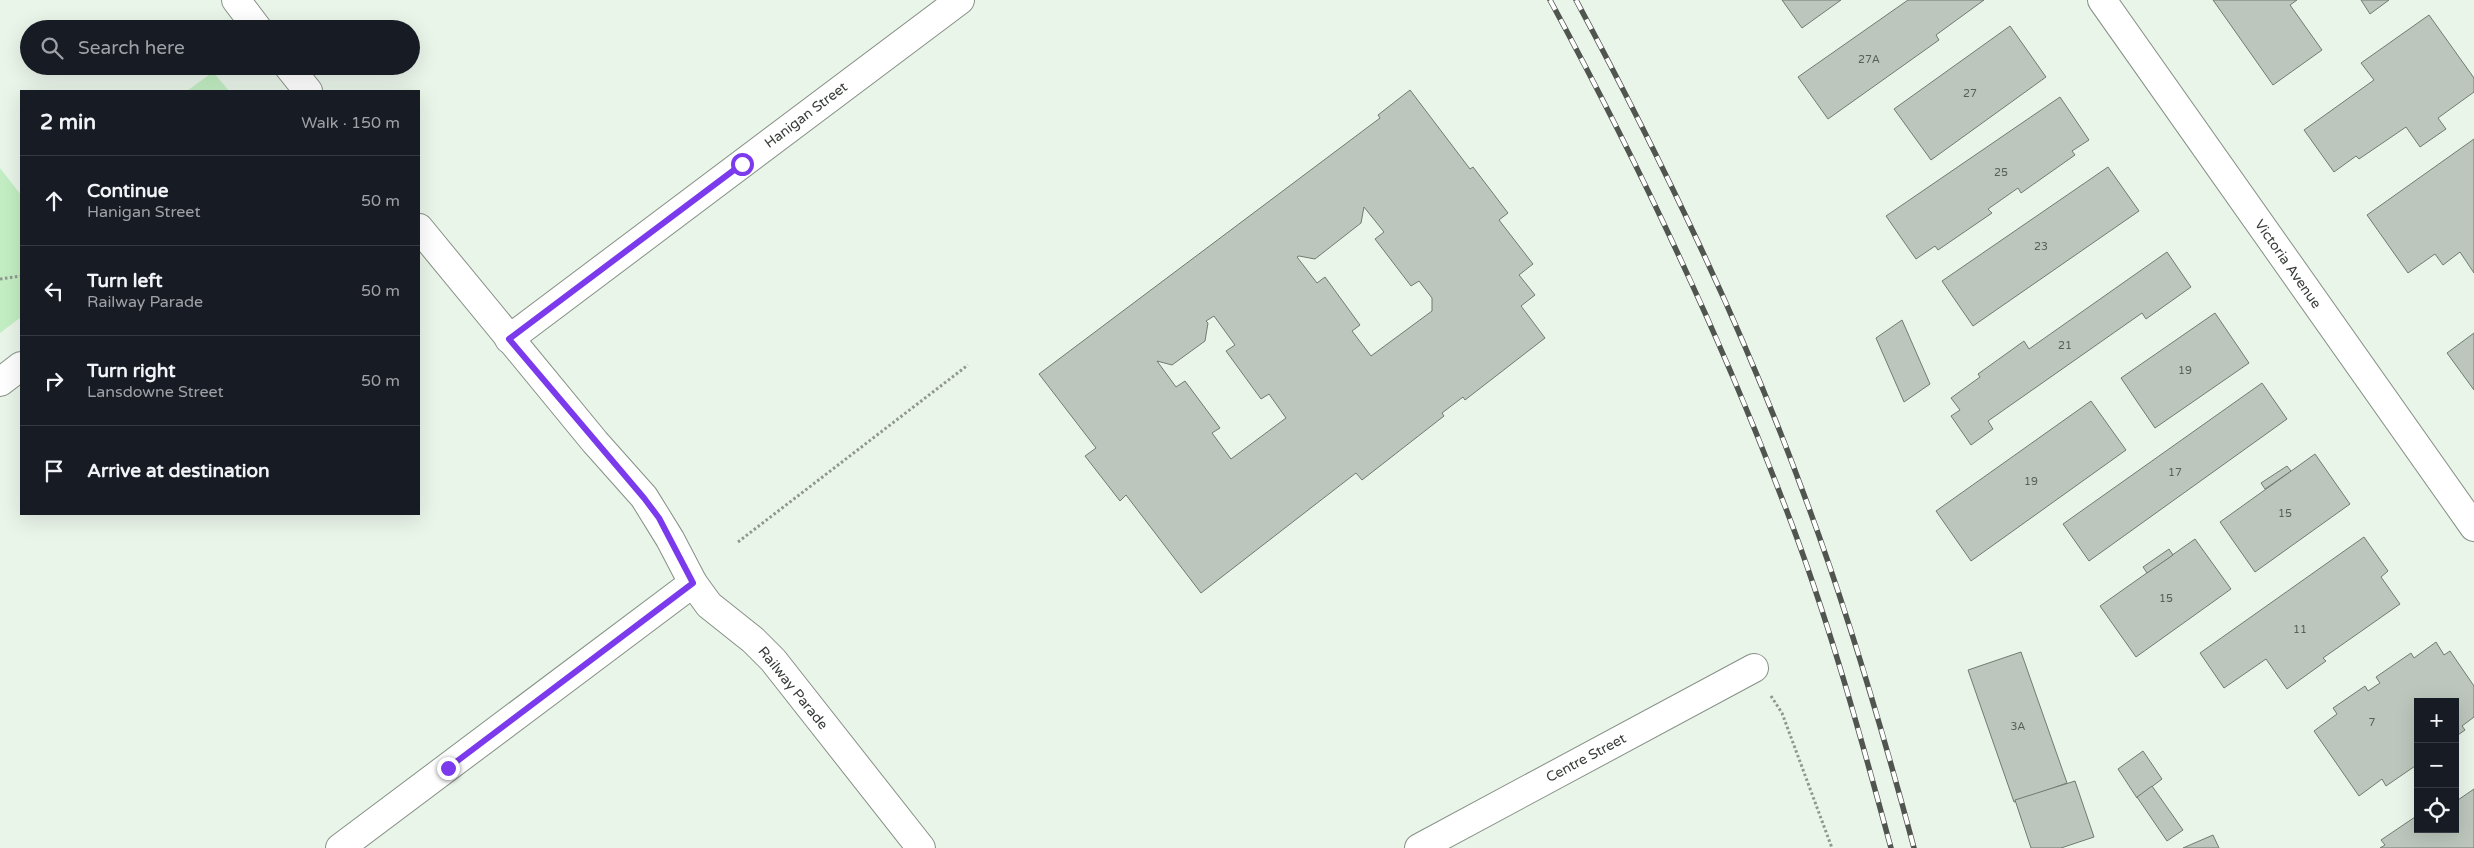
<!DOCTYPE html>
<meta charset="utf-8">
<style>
:root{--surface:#171b24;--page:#20242c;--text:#f1f3f6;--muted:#9ea1a6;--line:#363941}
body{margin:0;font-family:"Varela Round",sans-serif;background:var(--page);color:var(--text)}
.controls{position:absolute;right:15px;bottom:15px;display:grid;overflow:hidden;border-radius:0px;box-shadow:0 5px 20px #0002}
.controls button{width:45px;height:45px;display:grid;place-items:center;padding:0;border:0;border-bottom:1px solid var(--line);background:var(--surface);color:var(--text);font:25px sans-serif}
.stop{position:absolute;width:15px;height:15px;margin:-11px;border:4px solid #7c3aed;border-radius:50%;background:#fff}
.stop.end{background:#7c3aed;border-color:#fff;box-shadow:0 1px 5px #0008}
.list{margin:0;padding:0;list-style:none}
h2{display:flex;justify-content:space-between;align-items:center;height:65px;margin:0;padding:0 20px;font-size:21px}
h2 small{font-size:16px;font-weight:400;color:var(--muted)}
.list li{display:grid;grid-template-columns:32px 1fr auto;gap:15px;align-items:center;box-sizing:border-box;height:90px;padding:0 20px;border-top:1px solid var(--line)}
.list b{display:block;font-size:19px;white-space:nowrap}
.list p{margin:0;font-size:16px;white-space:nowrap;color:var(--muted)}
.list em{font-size:16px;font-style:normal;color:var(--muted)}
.icon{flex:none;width:28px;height:28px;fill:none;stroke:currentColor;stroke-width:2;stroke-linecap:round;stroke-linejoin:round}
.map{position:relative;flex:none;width:2474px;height:848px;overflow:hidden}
.search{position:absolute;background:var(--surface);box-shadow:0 5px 20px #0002;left:20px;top:20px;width:400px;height:55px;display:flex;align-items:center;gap:12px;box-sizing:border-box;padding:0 18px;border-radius:28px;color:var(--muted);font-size:19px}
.panel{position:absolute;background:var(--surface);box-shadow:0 5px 20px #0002;left:20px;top:90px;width:400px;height:425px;border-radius:0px}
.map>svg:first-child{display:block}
.green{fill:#c3eec3}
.building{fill:#bcc6bc;stroke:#717b71;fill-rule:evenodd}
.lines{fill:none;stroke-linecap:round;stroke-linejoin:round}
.street-casing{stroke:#869086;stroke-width:30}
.secondary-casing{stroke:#869086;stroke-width:30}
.path{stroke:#909790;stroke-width:3;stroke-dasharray:2.5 2.5;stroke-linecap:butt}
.street{stroke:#fff;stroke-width:28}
.secondary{stroke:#fff;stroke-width:28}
.rail-casing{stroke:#505550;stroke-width:5.5}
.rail{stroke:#fff;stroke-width:4;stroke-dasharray:11;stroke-linecap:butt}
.route{stroke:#7c3aed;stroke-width:6}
.labels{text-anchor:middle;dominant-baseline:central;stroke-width:5;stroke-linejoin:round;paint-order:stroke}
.number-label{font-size:11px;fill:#595e59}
.street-label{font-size:14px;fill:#383c38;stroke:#fff}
</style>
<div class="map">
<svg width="2474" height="848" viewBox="0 0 2474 848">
<rect width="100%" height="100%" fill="#eaf5ea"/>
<!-- green -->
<g class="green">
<polygon points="213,72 229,91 187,91"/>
<polygon points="0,168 21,195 21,317 0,333"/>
</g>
<!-- building -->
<g class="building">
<polygon points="1782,0 1841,0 1802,28"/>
<polygon points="1908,0 1984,0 1936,35 1939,40 1828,119 1798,77"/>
<polygon points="2213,0 2297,0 2290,5 2322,50 2273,85"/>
<polygon points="2361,0 2389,0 2370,14"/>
<polygon points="2429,15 2474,78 2474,92 2438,118 2446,129 2420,147 2406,127 2359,159 2356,156 2334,172 2304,130 2374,80 2361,63"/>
<polygon points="2010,26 2046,77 1931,160 1894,109"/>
<path d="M 1410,90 L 1470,169 L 1473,167 L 1508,213 L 1499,220 L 1533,264 L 1519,275 L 1535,295 L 1521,306 L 1545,338 L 1465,400 L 1463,397 L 1442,413 L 1444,416 L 1362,480 L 1356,473 L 1201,593 L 1126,495 L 1120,501 L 1085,456 L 1096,448 L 1039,374 L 1380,118 L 1378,115 ZM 1364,207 L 1384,232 L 1375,239 L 1411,286 L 1419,281 L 1432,298 L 1432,311 L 1371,356 L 1352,331 L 1360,325 L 1325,277 L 1317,283 L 1297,257 L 1299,256 L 1315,259 L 1361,223 ZM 1214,316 L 1235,345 L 1226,351 L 1261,399 L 1269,394 L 1286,418 L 1231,459 L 1212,433 L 1220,428 L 1185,381 L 1176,387 L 1157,361 L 1172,365 L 1205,341 L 1208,323 L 1206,321 Z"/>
<polygon points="2060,97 2089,140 2072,151 2075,155 2021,193 2018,188 1988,209 1992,213 1938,250 1935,246 1916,259 1886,216"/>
<polygon points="2474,139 2474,273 2460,252 2443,265 2435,254 2408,273 2367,215"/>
<polygon points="2108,167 2139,211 1973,326 1942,281"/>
<polygon points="2167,252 2191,287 2146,319 2142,313 1988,421 1993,429 1971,445 1951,416 1960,410 1951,398 1980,377 1978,374 2024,341 2029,349"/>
<polygon points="2215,313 2249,363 2155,428 2121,378"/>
<polygon points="1902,320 1930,384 1904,402 1876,338"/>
<polygon points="2474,333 2474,390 2447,353"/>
<polygon points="2262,383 2287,419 2089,561 2063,524"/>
<polygon points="2091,401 2126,450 1971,561 1936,511"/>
<polygon points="2315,454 2350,504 2255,572 2220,522"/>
<polygon points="2287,466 2291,471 2265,489 2261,483"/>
<polygon points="2364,537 2388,571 2381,577 2400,604 2323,658 2326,661 2287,689 2266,659 2224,688 2200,653"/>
<polygon points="2195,539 2231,589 2136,657 2100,606"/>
<polygon points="2169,549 2173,555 2147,573 2143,567"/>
<polygon points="2436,642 2444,655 2450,651 2474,686 2474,717 2462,726 2465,730 2455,737 2455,702 2418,702 2418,756 2416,758 2418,764 2386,786 2382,779 2359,796 2314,731 2337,714 2333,708 2365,686 2368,691 2380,683 2376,677 2411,653 2414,658"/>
<polygon points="2021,652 2067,783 2014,802 1968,670"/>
<polygon points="2143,751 2162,779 2137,798 2118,769"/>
<polygon points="2075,781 2094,837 2061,848 2031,848 2015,800"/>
<polygon points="2152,786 2183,830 2167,841 2137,797"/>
<polygon points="2474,789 2474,848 2380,848 2385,845 2381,840 2418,815 2418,829 2455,829 2455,802"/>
<polygon points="2213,835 2219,848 2183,848"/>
</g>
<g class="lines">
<defs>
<g id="street">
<polyline points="2102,0 2474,527"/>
<polyline points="509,339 960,0"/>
<polyline points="0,382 21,366"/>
<polyline points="340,848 693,583"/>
<polyline points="1419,848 1754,668"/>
</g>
<g id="secondary">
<polyline points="236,0 258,29"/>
<polyline points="288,66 308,91"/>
<polyline points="419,228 595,442 644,497 670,539 693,583 709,605 753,640 773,660 921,848"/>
</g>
</defs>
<!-- street casing -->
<use href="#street" class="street-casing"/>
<!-- secondary casing -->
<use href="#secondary" class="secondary-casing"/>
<!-- path -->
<g class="path">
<polyline points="0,279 21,276"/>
<polyline points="738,542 968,365"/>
<polyline points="1771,696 1782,713 1832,848"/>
</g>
<!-- street -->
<use href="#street" class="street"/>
<!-- secondary -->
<use href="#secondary" class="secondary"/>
<defs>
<g id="rail">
<path d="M 1550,0 C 1637,161 1716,326 1781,496 C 1826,610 1859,730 1891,848"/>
<path d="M 1576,0 C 1661,159 1741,323 1803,492 C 1847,609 1882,728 1914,848"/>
</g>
</defs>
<!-- rail casing -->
<use href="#rail" class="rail-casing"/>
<!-- rail -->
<use href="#rail" class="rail"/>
</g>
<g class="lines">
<!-- route -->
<polyline class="route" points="448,768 693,583 659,518 644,498 509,339 742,164"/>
</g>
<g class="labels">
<!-- number labels -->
<g class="number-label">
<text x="1869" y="59">27A</text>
<text x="1970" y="93">27</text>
<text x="2001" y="172">25</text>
<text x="2041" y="246">23</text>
<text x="2065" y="345">21</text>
<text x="2185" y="370">19</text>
<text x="2175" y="472">17</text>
<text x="2031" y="481">19</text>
<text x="2285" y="513">15</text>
<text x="2166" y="598">15</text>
<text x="2300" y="629">11</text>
<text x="2372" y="722">7</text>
<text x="2018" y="726">3A</text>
</g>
<!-- street labels -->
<g class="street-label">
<text transform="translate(806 115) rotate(-37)">Hanigan Street</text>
<text transform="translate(2288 264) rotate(55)">Victoria Avenue</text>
<text transform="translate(793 688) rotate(51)">Railway Parade</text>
<text transform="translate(1586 758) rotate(-28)">Centre Street</text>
</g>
</g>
</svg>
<div class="controls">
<button>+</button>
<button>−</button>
<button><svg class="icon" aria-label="locate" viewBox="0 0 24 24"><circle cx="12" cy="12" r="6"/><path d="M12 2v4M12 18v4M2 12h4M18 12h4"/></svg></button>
</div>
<div class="stop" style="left:742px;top:164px"></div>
<div class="stop end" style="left:448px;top:768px"></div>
<div class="search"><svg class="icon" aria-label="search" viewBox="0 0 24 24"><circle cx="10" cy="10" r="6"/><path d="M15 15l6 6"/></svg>Search here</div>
<section class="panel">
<h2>2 min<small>Walk · 150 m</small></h2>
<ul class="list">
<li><svg class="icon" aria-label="ahead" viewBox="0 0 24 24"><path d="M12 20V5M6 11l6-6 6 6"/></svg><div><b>Continue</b><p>Hanigan Street</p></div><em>50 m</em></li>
<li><svg class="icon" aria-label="left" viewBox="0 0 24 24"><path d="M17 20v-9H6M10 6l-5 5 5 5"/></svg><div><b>Turn left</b><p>Railway Parade</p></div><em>50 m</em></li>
<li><svg class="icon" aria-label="right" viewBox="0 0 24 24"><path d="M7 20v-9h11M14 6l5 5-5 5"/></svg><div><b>Turn right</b><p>Lansdowne Street</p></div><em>50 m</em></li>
<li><svg class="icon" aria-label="arrive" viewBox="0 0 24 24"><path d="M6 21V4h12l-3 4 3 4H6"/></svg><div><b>Arrive at destination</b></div></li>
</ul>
</section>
</div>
